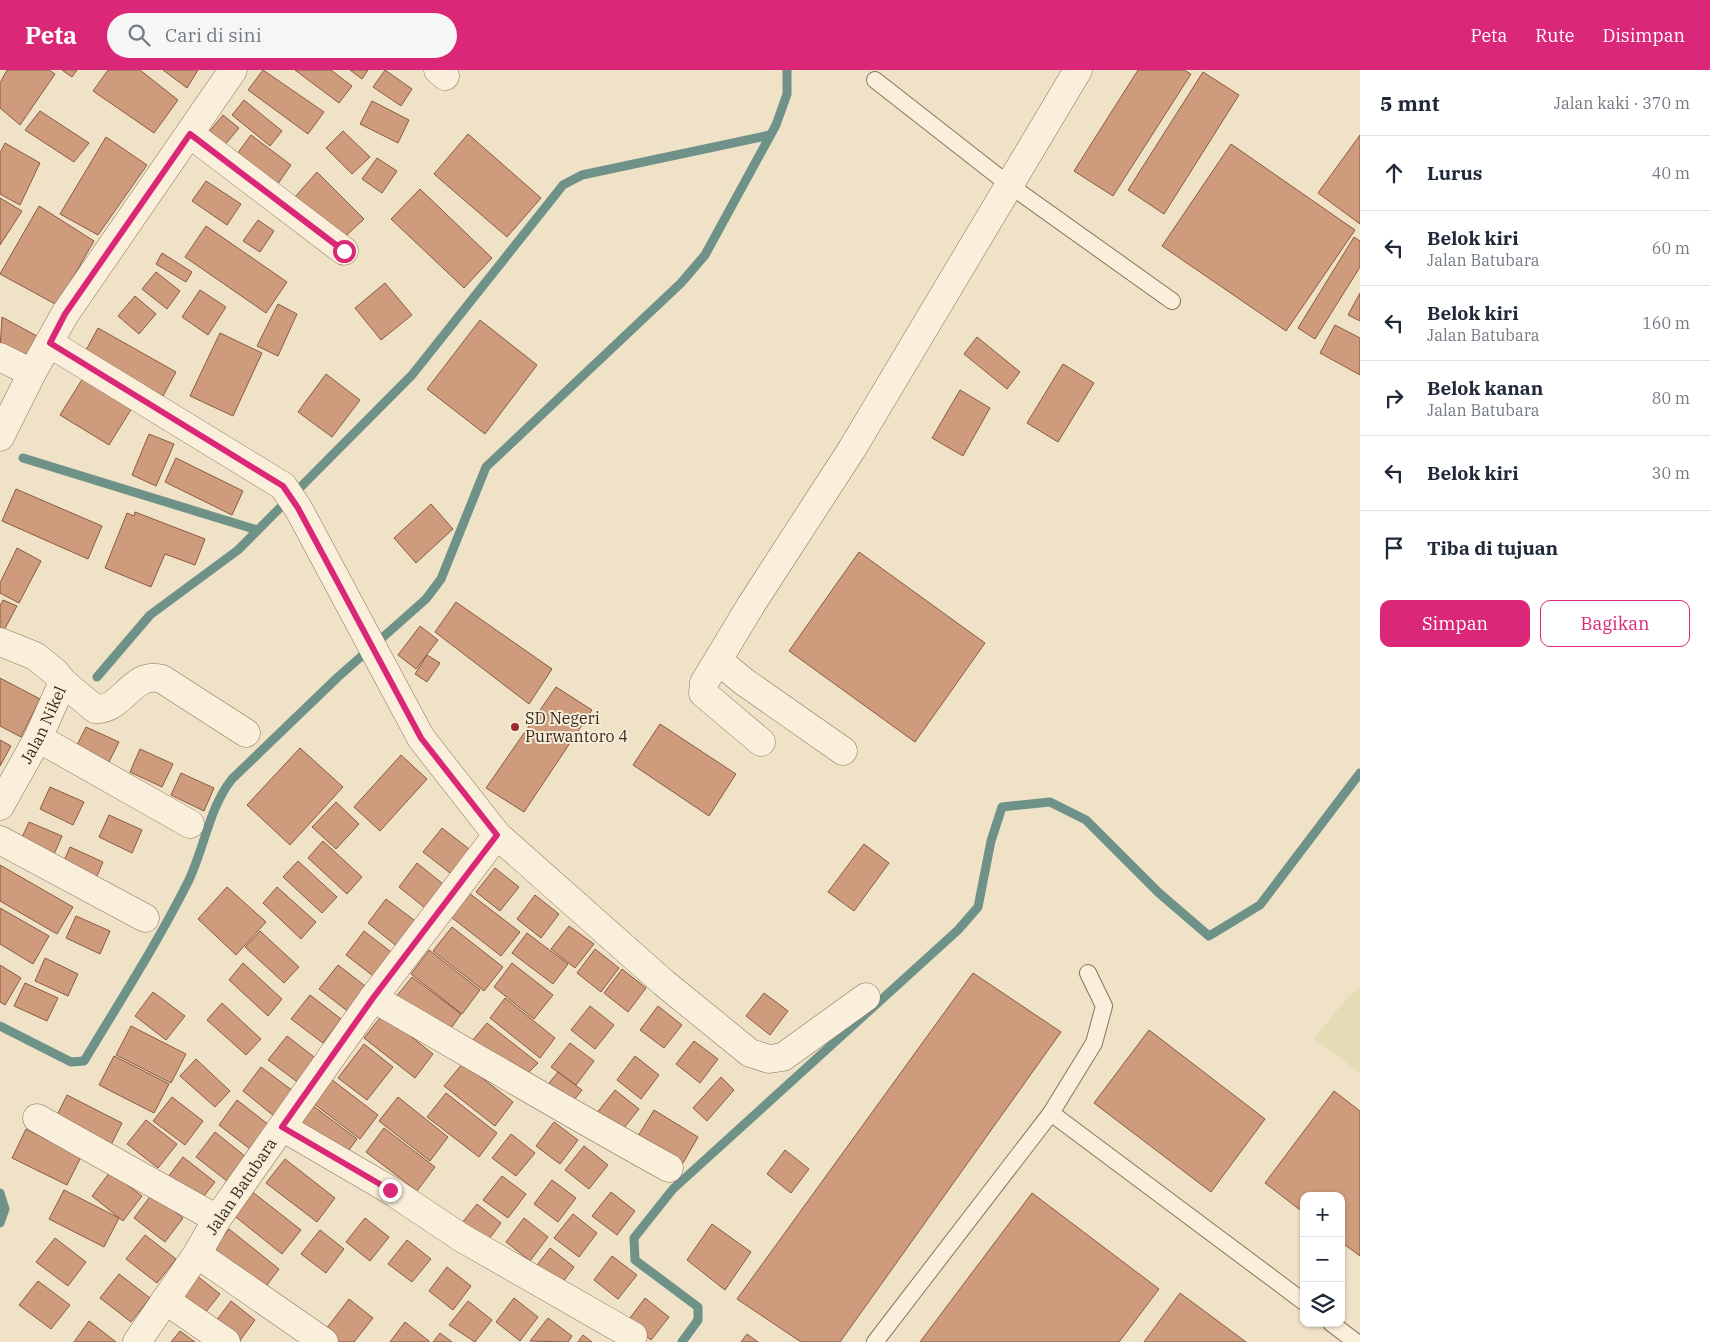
<!DOCTYPE html>
<html lang="id">
<meta charset="utf-8">
<style>
:root{--surface:#fff;--page:#f6f6f7;--text:#1f2937;--muted:#747a83;--line:#e0e1e3;--accent:#db2777}
body{margin:0;font-family:"IBM Plex Serif",serif;background:var(--page);color:var(--text)}
.controls{position:absolute;right:15px;bottom:15px;display:grid;overflow:hidden;border-radius:10px;box-shadow:0 1px 4px #0004}
.controls button{width:45px;height:45px;display:grid;place-items:center;padding:0;border:0;border-bottom:1px solid var(--line);background:var(--surface);color:var(--text);font:25px sans-serif}
.stop{position:absolute;width:15px;height:15px;margin:-11px;border:4px solid #db2777;border-radius:50%;background:#fff}
.stop.end{background:#db2777;border-color:#fff;box-shadow:0 1px 5px #0008}
.list{margin:0;padding:0;list-style:none}
h2{display:flex;justify-content:space-between;align-items:center;height:65px;margin:0;padding:0 20px;font-size:21px}
h2 small{font-size:16px;font-weight:400;color:var(--muted)}
.list li{display:grid;grid-template-columns:32px 1fr auto;gap:15px;align-items:center;box-sizing:border-box;height:75px;padding:0 20px;border-top:1px solid var(--line)}
.list b{display:block;font-size:19px;white-space:nowrap}
.list p{margin:0;font-size:16px;white-space:nowrap;color:var(--muted)}
.list em{font-size:16px;font-style:normal;color:var(--muted)}
.actions{display:flex;gap:10px;padding:15px 20px}
.actions a{flex:1;padding:11px 0;border:1px solid var(--accent);border-radius:10px;text-align:center;font-size:18px;color:var(--accent)}
.actions .main{background:var(--accent);color:#fff}
.icon{flex:none;width:28px;height:28px;fill:none;stroke:currentColor;stroke-width:2;stroke-linecap:round;stroke-linejoin:round}
.map{position:relative;flex:none;width:1360px;height:1272px;overflow:hidden}
header{display:flex;align-items:center;gap:30px;box-sizing:border-box;height:70px;padding:0 25px;background:var(--accent);color:#fff}
header strong{font-size:24px}
nav{display:flex;gap:28px;margin-inline-start:auto;font-size:18px}
.search{width:350px;height:45px;background:var(--page);display:flex;align-items:center;gap:12px;box-sizing:border-box;padding:0 18px;border-radius:28px;color:var(--muted);font-size:19px}
main{display:flex}
aside{flex:1;background:var(--surface)}
.map>svg:first-child{display:block}
.farmland{fill:#e5dbb4}
.lines{fill:none;stroke-linecap:round;stroke-linejoin:round}
.stream{stroke:#6e9288;stroke-width:9}
.building{fill:#ce9b7c;stroke:#8b5b41}
.lane-casing{stroke:#8b735c;stroke-width:18}
.street-casing{stroke:#8b735c;stroke-width:29}
.lane{stroke:#f9efda;stroke-width:16}
.street{stroke:#f9efda;stroke-width:28}
.route{stroke:#db2777;stroke-width:6}
.poi-dot{fill:#9b2b30;stroke:#f6ecd7;stroke-width:2}
.labels{text-anchor:middle;dominant-baseline:central;stroke-width:4;stroke-linejoin:round;paint-order:stroke}
.poi-label{font-size:16px;fill:#3b2c20;stroke:#f6ecd7;text-anchor:start}
.street-label{font-size:16px;fill:#3b2c20;stroke:#f6ecd7}
</style>
<header>
<strong>Peta</strong>
<div class="search"><svg class="icon" aria-label="search" viewBox="0 0 24 24"><circle cx="10" cy="10" r="6"/><path d="M15 15l6 6"/></svg>Cari di sini</div>
<nav><a>Peta</a><a>Rute</a><a>Disimpan</a></nav>
</header>
<main>
<div class="map">
<svg width="1360" height="1272" viewBox="0 0 1360 1272">
<rect width="100%" height="100%" fill="#efe2c7"/>
<!-- farmland -->
<polygon class="farmland" points="1360,917 1360,1003 1314,969 1346,929"/>
<g class="lines">
<!-- stream -->
<g class="stream">
<polyline points="23,388 257,460"/>
<polyline points="97,607 150,545 238,480 412,305 563,115 582,105 770,65"/>
<path d="M 0,956 L 71,992 L 84,991 C 120,931 158,872 189,810 C 205,776 209,738 232,709 L 338,607 L 426,529 L 441,509 L 486,397 L 681,213 L 705,185 L 776,55 L 787,24 L 787,0"/>
<polyline points="0,1123 5,1139 0,1153"/>
<polyline points="682,1272 698,1250 698,1237 635,1190 634,1168 673,1119 958,860 978,837 991,771 1002,737 1050,732 1086,750 1159,823 1209,866 1260,835 1360,703"/>
</g>
</g>
<!-- building -->
<g class="building">
<polygon points="7,0 49,0 55,4 20,55 0,38 0,13"/>
<polygon points="62,0 77,0 72,7"/>
<polygon points="108,0 140,0 178,30 154,63 93,21"/>
<polygon points="163,0 198,0 187,18"/>
<polygon points="263,0 324,42 308,64 248,20"/>
<polygon points="295,0 331,0 352,16 339,33"/>
<polygon points="350,0 368,0 362,9"/>
<polygon points="385,0 412,19 401,36 373,17"/>
<polygon points="1138,0 1184,0 1191,4 1113,126 1074,101"/>
<polygon points="1203,2 1239,25 1164,144 1128,120"/>
<polygon points="244,30 282,61 270,76 232,45"/>
<polygon points="372,31 409,50 398,73 360,54"/>
<polygon points="40,41 89,73 74,92 25,60"/>
<polygon points="223,45 239,58 218,83 203,69"/>
<polygon points="343,61 370,87 352,104 326,78"/>
<polygon points="468,64 541,128 507,167 434,104"/>
<polygon points="251,65 291,95 275,118 234,88"/>
<polygon points="1360,65 1360,154 1318,123"/>
<polygon points="106,67 147,95 98,165 60,144"/>
<polygon points="5,73 40,93 20,135 0,124 0,83"/>
<polygon points="1231,74 1355,160 1286,261 1162,176"/>
<polygon points="377,88 397,101 382,123 362,109"/>
<polygon points="317,102 364,149 338,173 294,128"/>
<polygon points="206,111 241,134 227,155 192,131"/>
<polygon points="420,119 492,188 464,218 391,149"/>
<polygon points="0,128 22,141 0,175"/>
<polygon points="39,136 94,171 57,235 0,204"/>
<polygon points="258,150 274,161 260,182 243,171"/>
<polygon points="206,156 287,212 266,243 185,187"/>
<polygon points="1354,167 1360,171 1360,197 1315,269 1298,258"/>
<polygon points="162,183 192,202 186,212 156,194"/>
<polygon points="156,202 180,221 167,239 142,219"/>
<polygon points="385,213 412,245 381,270 355,238"/>
<polygon points="200,220 226,237 208,265 182,247"/>
<polygon points="1360,223 1360,251 1348,245"/>
<polygon points="135,226 156,244 139,264 118,246"/>
<polygon points="278,234 297,244 278,286 257,276"/>
<polygon points="2,247 37,266 24,292 0,279"/>
<polygon points="480,250 537,295 485,364 427,319"/>
<polygon points="1335,255 1360,268 1360,305 1320,283"/>
<polygon points="98,258 176,302 163,326 85,282"/>
<polygon points="220,263 262,283 233,346 190,326"/>
<polygon points="977,267 1020,302 1007,319 964,284"/>
<polygon points="1063,294 1094,313 1058,372 1027,353"/>
<polygon points="326,304 360,330 332,367 298,342"/>
<polygon points="83,308 132,338 109,375 60,345"/>
<polygon points="960,320 990,338 963,386 932,368"/>
<polygon points="149,364 174,374 156,416 132,405"/>
<polygon points="176,388 243,421 232,445 165,412"/>
<polygon points="16,419 102,456 88,489 2,451"/>
<polygon points="431,434 453,459 416,493 394,468"/>
<polygon points="135,442 205,469 195,495 165,484 151,517 105,498 127,443 134,446"/>
<polygon points="17,478 41,491 19,533 0,523 0,513"/>
<polygon points="859,482 985,573 915,672 789,581"/>
<polygon points="3,530 17,536 2,564 0,563 0,536"/>
<polygon points="456,532 552,599 529,634 435,562"/>
<polygon points="420,556 438,570 416,599 398,585"/>
<polygon points="427,585 440,593 427,612 415,604"/>
<polygon points="0,608 40,629 21,667 0,656"/>
<polygon points="556,617 592,640 524,742 486,718"/>
<polygon points="660,654 736,704 709,746 633,695"/>
<polygon points="86,657 119,672 108,694 75,679"/>
<polygon points="0,670 11,676 0,696"/>
<polygon points="300,678 343,717 290,775 247,735"/>
<polygon points="140,679 173,694 162,717 130,702"/>
<polygon points="401,685 427,709 380,761 354,737"/>
<polygon points="181,703 214,718 204,741 171,725"/>
<polygon points="50,717 84,732 73,755 40,739"/>
<polygon points="336,732 359,754 336,779 312,757"/>
<polygon points="109,745 142,760 132,783 99,767"/>
<polygon points="29,752 62,766 52,789 19,774"/>
<polygon points="442,758 473,782 454,806 423,782"/>
<polygon points="323,771 362,807 347,824 308,788"/>
<polygon points="864,774 889,793 854,841 828,822"/>
<polygon points="70,777 103,792 93,815 60,800"/>
<polygon points="298,791 337,827 322,843 283,807"/>
<polygon points="417,793 448,818 430,842 399,817"/>
<polygon points="0,795 73,837 57,864 0,831"/>
<polygon points="495,798 519,817 500,841 476,822"/>
<polygon points="227,817 266,852 236,885 198,849"/>
<polygon points="277,817 316,852 301,869 263,833"/>
<polygon points="469,823 520,862 501,886 451,847"/>
<polygon points="535,825 559,844 541,868 517,849"/>
<polygon points="386,829 418,853 399,878 368,853"/>
<polygon points="0,838 49,866 33,894 0,874"/>
<polygon points="76,846 110,861 100,884 66,868"/>
<polygon points="569,856 594,874 575,898 551,879"/>
<polygon points="452,857 503,897 484,921 433,881"/>
<polygon points="260,861 299,897 284,913 245,877"/>
<polygon points="364,861 395,885 377,909 346,885"/>
<polygon points="527,863 568,894 553,914 512,883"/>
<polygon points="595,879 619,898 601,922 577,903"/>
<polygon points="429,880 480,920 462,944 411,904"/>
<polygon points="45,888 78,904 68,926 35,911"/>
<polygon points="243,893 282,929 268,946 229,910"/>
<polygon points="512,893 553,925 534,949 494,917"/>
<polygon points="0,895 21,908 5,935 0,932"/>
<polygon points="338,895 369,919 350,943 319,919"/>
<polygon points="622,899 646,918 628,942 604,923"/>
<polygon points="973,903 1061,962 840,1272 801,1272 737,1229"/>
<polygon points="412,907 461,944 445,967 395,928"/>
<polygon points="25,913 58,928 47,951 14,936"/>
<polygon points="153,922 185,946 166,970 135,946"/>
<polygon points="764,923 788,941 770,965 746,946"/>
<polygon points="310,925 341,949 323,973 291,949"/>
<polygon points="505,928 555,968 540,988 490,948"/>
<polygon points="222,933 261,969 246,985 207,950"/>
<polygon points="590,936 614,955 595,979 571,960"/>
<polygon points="658,936 682,955 664,978 640,960"/>
<polygon points="383,944 433,984 415,1008 364,968"/>
<polygon points="487,953 538,993 524,1007 472,971"/>
<polygon points="131,956 186,984 171,1013 116,985"/>
<polygon points="1149,960 1265,1049 1211,1122 1094,1033"/>
<polygon points="287,966 318,990 300,1014 268,990"/>
<polygon points="694,971 718,989 700,1013 676,994"/>
<polygon points="570,973 594,991 576,1015 551,997"/>
<polygon points="364,974 393,997 367,1030 338,1008"/>
<polygon points="114,986 169,1014 154,1043 99,1015"/>
<polygon points="635,986 659,1005 641,1029 617,1010"/>
<polygon points="196,989 230,1021 215,1037 180,1006"/>
<polygon points="463,993 513,1032 495,1056 444,1016"/>
<polygon points="261,997 293,1021 274,1046 243,1021"/>
<polygon points="558,1002 582,1020 566,1040 542,1022"/>
<polygon points="327,1006 378,1045 360,1069 309,1030"/>
<polygon points="721,1007 734,1020 707,1051 693,1038"/>
<polygon points="615,1020 639,1039 620,1063 596,1044"/>
<polygon points="1334,1021 1360,1041 1360,1186 1341,1172 1341,1126 1304,1126 1304,1143 1265,1113"/>
<polygon points="446,1023 497,1063 479,1087 427,1047"/>
<polygon points="67,1025 122,1053 108,1081 53,1053"/>
<polygon points="172,1027 203,1051 185,1075 153,1051"/>
<polygon points="398,1027 448,1067 430,1091 379,1051"/>
<polygon points="237,1030 269,1055 250,1079 219,1055"/>
<polygon points="308,1032 357,1069 344,1087 295,1049"/>
<polygon points="654,1040 698,1067 683,1093 638,1066"/>
<polygon points="146,1050 177,1074 158,1098 127,1074"/>
<polygon points="554,1052 578,1070 560,1094 536,1076"/>
<polygon points="384,1058 435,1097 417,1121 366,1082"/>
<polygon points="26,1059 81,1087 67,1115 12,1088"/>
<polygon points="215,1062 246,1087 227,1111 196,1087"/>
<polygon points="511,1064 535,1083 516,1106 492,1088"/>
<polygon points="584,1076 608,1095 589,1119 565,1100"/>
<polygon points="785,1080 809,1099 791,1123 767,1104"/>
<polygon points="183,1087 215,1112 196,1136 165,1111"/>
<polygon points="285,1089 335,1128 317,1152 266,1113"/>
<polygon points="110,1102 142,1126 123,1151 92,1126"/>
<polygon points="502,1106 526,1124 508,1148 483,1130"/>
<polygon points="552,1110 576,1128 558,1152 534,1134"/>
<polygon points="64,1120 119,1148 104,1177 49,1149"/>
<polygon points="250,1120 301,1160 282,1184 232,1144"/>
<polygon points="611,1122 635,1141 617,1165 592,1146"/>
<polygon points="1032,1123 1159,1219 1119,1272 920,1272"/>
<polygon points="152,1124 183,1148 165,1172 134,1148"/>
<polygon points="477,1134 501,1153 483,1177 458,1158"/>
<polygon points="573,1144 597,1163 579,1187 554,1168"/>
<polygon points="365,1148 389,1167 370,1191 346,1172"/>
<polygon points="524,1148 548,1167 530,1191 506,1172"/>
<polygon points="712,1154 751,1182 725,1220 687,1190"/>
<polygon points="229,1159 279,1199 261,1223 210,1183"/>
<polygon points="320,1160 344,1179 326,1203 301,1184"/>
<polygon points="145,1165 176,1189 157,1213 126,1189"/>
<polygon points="55,1168 86,1192 68,1216 36,1192"/>
<polygon points="407,1170 431,1189 412,1212 388,1194"/>
<polygon points="550,1178 574,1197 556,1221 532,1202"/>
<polygon points="612,1186 637,1205 618,1229 594,1210"/>
<polygon points="447,1197 471,1216 453,1240 429,1221"/>
<polygon points="119,1204 150,1228 131,1252 100,1228"/>
<polygon points="196,1205 220,1224 202,1247 178,1229"/>
<polygon points="38,1211 70,1235 51,1259 19,1235"/>
<polygon points="1180,1223 1246,1272 1144,1272"/>
<polygon points="514,1228 538,1247 520,1271 496,1252"/>
<polygon points="645,1228 669,1247 651,1270 627,1252"/>
<polygon points="349,1229 373,1248 354,1272 335,1272 323,1263"/>
<polygon points="231,1231 255,1250 239,1272 213,1255"/>
<polygon points="468,1231 492,1250 475,1272 449,1255"/>
<polygon points="548,1248 572,1266 568,1272 530,1271"/>
<polygon points="89,1251 116,1272 74,1272"/>
<polygon points="405,1252 429,1271 429,1272 390,1272"/>
<polygon points="180,1261 195,1272 171,1272"/>
<polygon points="440,1263 452,1272 433,1272"/>
<polygon points="747,1264 758,1272 741,1272"/>
<polygon points="583,1265 592,1272 578,1272"/>
</g>
<g class="lines">
<defs>
<g id="lane">
<polyline points="875,10 1008,114 1172,231"/>
<polyline points="1051,1043 1304,1232"/>
<polyline points="1331,1253 1356,1272"/>
<polyline points="875,1272 1051,1043 1094,973 1104,936 1088,903"/>
</g>
<g id="street">
<polyline points="438,0 445,6"/>
<polyline points="190,64 344,181"/>
<polyline points="49,273 283,416 298,438 421,668 497,765 373,928 217,1149 197,1184 137,1272"/>
<polyline points="0,287 32,303"/>
<polyline points="0,367 32,303 65,244 233,0"/>
<path d="M 0,572 L 35,586 L 55,602 L 63,612 L 95,639 C 123,641 132,600 162,609 L 246,663"/>
<polyline points="719,591 743,611 843,681"/>
<polyline points="38,668 190,754"/>
<polyline points="761,672 703,623 704,613 751,535 852,379 1078,0"/>
<path id="s1" d="M 0,736 L 38,668 L 63,612"/>
<polyline points="497,765 664,913 750,983 769,989 783,987 866,927"/>
<polyline points="0,770 145,848"/>
<path d="M 373,928 C 472,985 569,1043 669,1098"/>
<polyline points="37,1048 217,1149"/>
<polyline points="282,1057 390,1120 462,1168 633,1266"/>
<polyline points="197,1184 324,1272"/>
<polyline points="165,1230 226,1272"/>
</g>
</defs>
<!-- lane casing -->
<use href="#lane" class="lane-casing"/>
<!-- street casing -->
<use href="#street" class="street-casing"/>
<!-- lane -->
<use href="#lane" class="lane"/>
<!-- street -->
<use href="#street" class="street"/>
</g>
<g class="lines">
<!-- route -->
<polyline class="route" points="344,181 190,64 65,244 50,273 283,416 298,438 421,668 497,765 373,928 282,1057 390,1120"/>
</g>
<!-- markers -->
<circle class="poi-dot" cx="515" cy="657" r="5"/>
<g class="labels">
<!-- poi labels -->
<g class="poi-label">
<text x="525" y="648">SD Negeri<tspan x="525" dy="18">Purwantoro 4</tspan></text>
</g>
<!-- street labels -->
<g class="street-label">
<text stroke="none"><textPath href="#s1" startOffset="92">Jalan Nikel</textPath></text>
<text transform="translate(241 1116) rotate(-56)">Jalan Batubara</text>
</g>
</g>
</svg>
<div class="controls">
<button>+</button>
<button>−</button>
<button><svg class="icon" aria-label="layers" viewBox="0 0 24 24"><path d="M12 4l9 5-9 5-9-5zM3 14l9 5 9-5"/></svg></button>
</div>
<div class="stop" style="left:344px;top:181px"></div>
<div class="stop end" style="left:390px;top:1120px"></div>
</div>
<aside>
<h2>5 mnt<small>Jalan kaki · 370 m</small></h2>
<ul class="list">
<li><svg class="icon" aria-label="ahead" viewBox="0 0 24 24"><path d="M12 20V5M6 11l6-6 6 6"/></svg><div><b>Lurus</b></div><em>40 m</em></li>
<li><svg class="icon" aria-label="left" viewBox="0 0 24 24"><path d="M17 20v-9H6M10 6l-5 5 5 5"/></svg><div><b>Belok kiri</b><p>Jalan Batubara</p></div><em>60 m</em></li>
<li><svg class="icon" aria-label="left" viewBox="0 0 24 24"><path d="M17 20v-9H6M10 6l-5 5 5 5"/></svg><div><b>Belok kiri</b><p>Jalan Batubara</p></div><em>160 m</em></li>
<li><svg class="icon" aria-label="right" viewBox="0 0 24 24"><path d="M7 20v-9h11M14 6l5 5-5 5"/></svg><div><b>Belok kanan</b><p>Jalan Batubara</p></div><em>80 m</em></li>
<li><svg class="icon" aria-label="left" viewBox="0 0 24 24"><path d="M17 20v-9H6M10 6l-5 5 5 5"/></svg><div><b>Belok kiri</b></div><em>30 m</em></li>
<li><svg class="icon" aria-label="arrive" viewBox="0 0 24 24"><path d="M6 21V4h12l-3 4 3 4H6"/></svg><div><b>Tiba di tujuan</b></div></li>
</ul>
<div class="actions"><a class="main">Simpan</a><a>Bagikan</a></div>
</aside>
</main>
